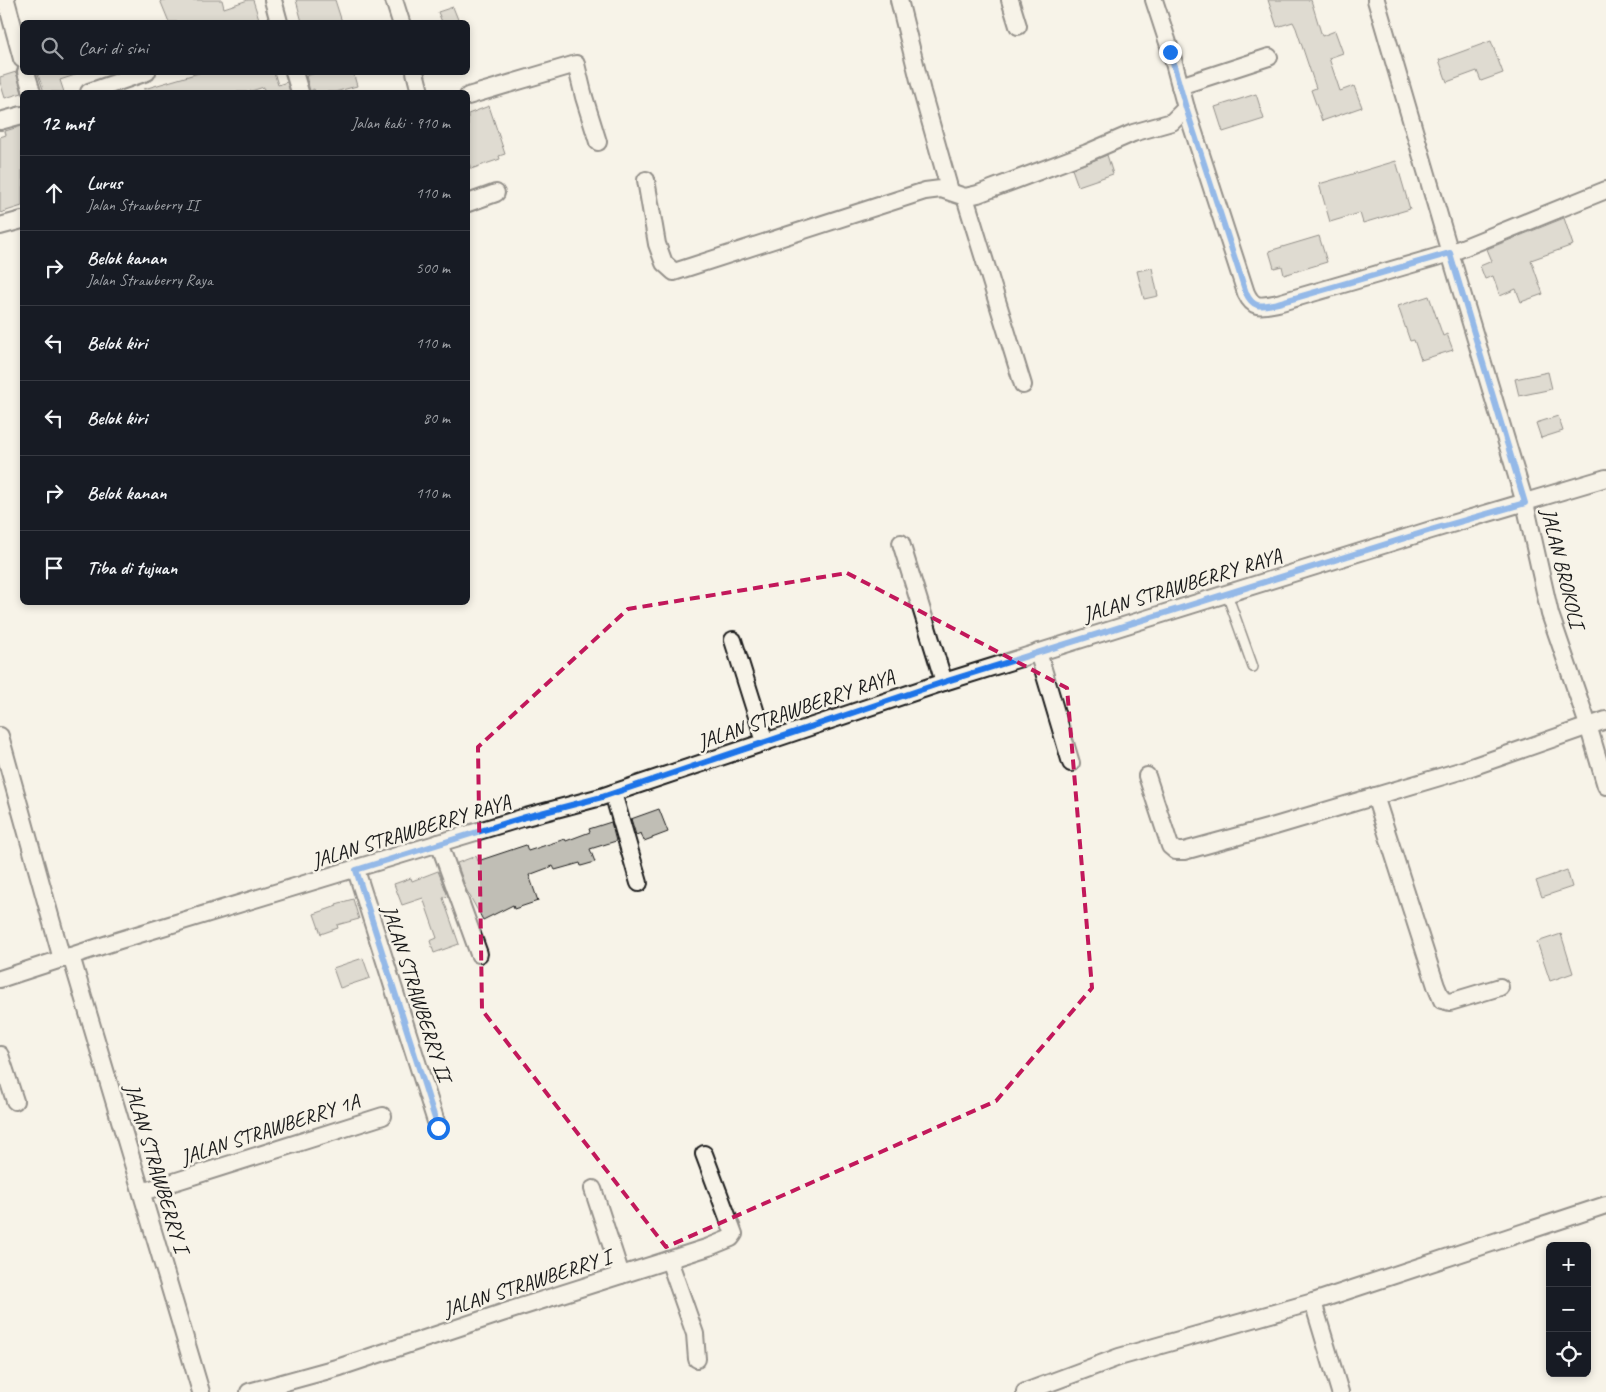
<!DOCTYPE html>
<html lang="id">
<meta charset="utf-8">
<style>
:root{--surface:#171b24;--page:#20242c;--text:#f1f3f6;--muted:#9ea1a6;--line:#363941}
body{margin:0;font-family:Caveat,sans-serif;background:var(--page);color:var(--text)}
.controls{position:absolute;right:15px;bottom:15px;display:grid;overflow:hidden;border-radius:8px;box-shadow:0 2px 8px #0003}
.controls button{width:45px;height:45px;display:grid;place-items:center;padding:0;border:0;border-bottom:1px solid var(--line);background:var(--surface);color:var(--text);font:25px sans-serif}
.stop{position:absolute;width:15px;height:15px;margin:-11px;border:4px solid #1a73e8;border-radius:50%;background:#fff}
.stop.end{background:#1a73e8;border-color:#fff;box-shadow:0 1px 5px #0008}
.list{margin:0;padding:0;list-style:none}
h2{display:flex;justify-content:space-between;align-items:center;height:65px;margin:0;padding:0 20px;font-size:21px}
h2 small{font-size:16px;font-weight:400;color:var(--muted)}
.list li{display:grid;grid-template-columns:32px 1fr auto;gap:15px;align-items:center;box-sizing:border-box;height:75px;padding:0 20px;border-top:1px solid var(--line)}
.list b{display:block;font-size:19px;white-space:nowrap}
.list p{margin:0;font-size:16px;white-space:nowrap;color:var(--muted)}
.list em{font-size:16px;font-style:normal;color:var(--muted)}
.icon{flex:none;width:28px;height:28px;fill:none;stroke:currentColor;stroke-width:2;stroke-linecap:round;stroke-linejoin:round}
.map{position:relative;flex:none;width:1606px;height:1392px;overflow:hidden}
.search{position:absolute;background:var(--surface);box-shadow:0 2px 8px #0003;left:20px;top:20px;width:450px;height:55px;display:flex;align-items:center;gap:12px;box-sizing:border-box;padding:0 18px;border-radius:8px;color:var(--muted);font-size:19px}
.panel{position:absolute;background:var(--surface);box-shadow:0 2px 8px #0003;left:20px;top:90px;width:450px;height:515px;border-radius:8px}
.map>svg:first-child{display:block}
.building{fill:#c0beb5;stroke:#1c1c1c}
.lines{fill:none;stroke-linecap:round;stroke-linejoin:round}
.service-casing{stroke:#1c1c1c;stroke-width:12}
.minor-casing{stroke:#1c1c1c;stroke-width:20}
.service{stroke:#f7f3e8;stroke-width:9}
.minor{stroke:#f7f3e8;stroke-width:16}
.route{stroke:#1a73e8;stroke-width:6}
.marked{fill:none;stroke:#c2185b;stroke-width:4;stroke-dasharray:10 6;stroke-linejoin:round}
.labels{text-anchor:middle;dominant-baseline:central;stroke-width:5;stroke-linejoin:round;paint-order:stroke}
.street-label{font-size:21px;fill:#1c1c1c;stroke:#f7f3e8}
</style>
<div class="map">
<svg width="1606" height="1392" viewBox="0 0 1606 1392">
<rect width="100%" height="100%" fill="#f7f3e8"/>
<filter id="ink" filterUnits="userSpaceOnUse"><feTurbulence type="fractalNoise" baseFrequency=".02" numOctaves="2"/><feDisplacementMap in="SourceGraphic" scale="10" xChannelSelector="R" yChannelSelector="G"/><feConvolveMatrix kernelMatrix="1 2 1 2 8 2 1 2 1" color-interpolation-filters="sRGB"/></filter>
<g filter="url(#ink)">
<!-- building -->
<g class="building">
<polygon points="160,0 222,0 224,8 248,0 253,0 260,22 169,22"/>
<polygon points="296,0 335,0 342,22 302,22"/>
<polygon points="1268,0 1311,0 1322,36 1335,31 1343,53 1329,58 1340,91 1354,86 1362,107 1322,121 1311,90 1316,88 1296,28 1293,22 1277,27"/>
<polygon points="453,7 459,22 442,22 438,12"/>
<polygon points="1491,41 1503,73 1481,81 1477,71 1447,82 1439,60"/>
<polygon points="16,72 22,93 5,98 0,82 0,77"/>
<polygon points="37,72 75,72 75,75 60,80 64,92 44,92"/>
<polygon points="202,72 274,72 278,85 287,82 290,92 263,92 264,87 248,92 145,92 144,89"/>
<polygon points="319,72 353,72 357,86 335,92 315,92 314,89 310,91 306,76"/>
<polygon points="1256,94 1264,119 1223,132 1215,107"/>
<polygon points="489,106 505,154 499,156 500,159 471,169 468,160 468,114"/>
<polygon points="22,126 22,206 0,213 0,137 6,135 5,131"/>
<polygon points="1107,155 1113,174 1078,186 1072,169"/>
<polygon points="1396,161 1410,209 1363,223 1360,213 1330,222 1319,184"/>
<polygon points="1564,218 1573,245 1531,260 1543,294 1521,302 1516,289 1500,296 1493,276 1485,279 1480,266 1492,261 1487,249"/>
<polygon points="1319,236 1327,262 1284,275 1282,266 1274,268 1269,251"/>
<polygon points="1152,268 1158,296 1144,299 1137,271"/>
<polygon points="1429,296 1443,336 1447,334 1453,350 1421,360 1414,340 1410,341 1398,306"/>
<polygon points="1548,372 1552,389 1519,396 1515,379"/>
<polygon points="1558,416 1563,431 1541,438 1536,423"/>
<polygon points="659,809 668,832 644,841 641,833 636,835 631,819"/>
<polygon points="611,822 616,841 590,849 595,862 581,866 580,863 555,870 553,866 529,875 538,901 514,909 513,905 483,920 466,889 457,863 476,856 478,861 526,845 528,851 565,839 566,841 590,832 589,829"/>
<polygon points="1567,870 1572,887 1542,897 1536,881"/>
<polygon points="438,871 448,896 443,898 459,944 434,953 430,941 437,938 423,898 402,905 394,884 411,878 412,881"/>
<polygon points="353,899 359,919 337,925 338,928 321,934 314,914 337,906 336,904"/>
<polygon points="1561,934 1573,973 1550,981 1537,942"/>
<polygon points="363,958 370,978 340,988 333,968"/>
</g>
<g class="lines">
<defs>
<polyline id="service" points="1227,594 1253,667"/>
<g id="minor">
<polyline points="6,0 22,59"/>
<polyline points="273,0 279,22"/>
<polyline points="394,0 401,22"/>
<polyline points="899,0 922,92 950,191"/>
<polyline points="1010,0 1018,26"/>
<path d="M 1154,0 L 1171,52 L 1186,108 L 1246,293 C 1254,310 1262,306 1278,303 L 1450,253 L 1606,190"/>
<polyline points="1376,0 1450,253 1525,503 1550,614 1588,725 1606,786"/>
<polyline points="26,72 32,92"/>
<polyline points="294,72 300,92"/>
<polyline points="415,72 420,92"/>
<polyline points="1180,86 1269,57"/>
<polyline points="89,92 147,72"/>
<polyline points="468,96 576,64 584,97 598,142"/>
<polyline points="0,121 22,115"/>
<polyline points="646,180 657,244 664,263 674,272 925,191 941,189 965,197 978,194 1087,153 1133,133 1172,122 1186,108"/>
<polyline points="965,197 1023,385"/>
<polyline points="468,203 496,193"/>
<polyline points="0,226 22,220"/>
<polyline points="901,543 944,682"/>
<polyline points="733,640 765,742"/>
<polyline points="1038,652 1071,763"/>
<polyline points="0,736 62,959"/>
<polyline points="1147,776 1170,846 1176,851 1184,851 1275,826 1460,771 1606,720"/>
<polyline points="613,793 639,883"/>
<polyline points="1375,796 1436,986 1442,1000 1450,1002 1500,987"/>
<polyline points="439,843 479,954"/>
<polyline points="356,870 438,1128"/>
<polyline points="71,956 201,1392"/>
<polyline points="0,979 120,940 439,843 522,818 601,797 944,682 1431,530 1606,478"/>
<polyline points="0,1055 15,1101"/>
<polyline points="593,1189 621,1275"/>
<polyline points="142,1192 383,1116"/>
<polyline points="669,1260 695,1334 697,1359"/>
<polyline points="1313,1302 1340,1392"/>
<polyline points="249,1392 340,1367 502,1313 709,1247 731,1238 734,1234 704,1154"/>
<polyline points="1025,1392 1119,1357 1313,1302 1606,1205"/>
</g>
</defs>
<!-- service casing -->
<use href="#service" class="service-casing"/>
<!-- minor casing -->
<use href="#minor" class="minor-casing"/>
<!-- service -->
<use href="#service" class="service"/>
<!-- minor -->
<use href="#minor" class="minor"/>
</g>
</g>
<g class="lines" filter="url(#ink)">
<!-- route -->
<path class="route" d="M 438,1128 L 356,870 L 522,818 L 602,797 L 944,682 L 1431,530 L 1525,503 L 1450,253 L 1278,303 C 1262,306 1254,310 1246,293 L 1186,108 L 1170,52"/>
</g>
<!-- marked area -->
<path d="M0 0H1606V1392H0ZM 847,573 L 1067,688 L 1092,988 L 996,1101 L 666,1247 L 482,1010 L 478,747 L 628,609 Z" fill="#f7f3e8" fill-opacity=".55" fill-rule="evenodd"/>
<path class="marked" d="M 847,573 L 1067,688 L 1092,988 L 996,1101 L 666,1247 L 482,1010 L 478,747 L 628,609 Z"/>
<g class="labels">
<!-- street labels -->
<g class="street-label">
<text transform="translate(1563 568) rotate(76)">JALAN BROKOLI</text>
<text transform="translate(1182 585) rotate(-17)">JALAN STRAWBERRY RAYA</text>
<text transform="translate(796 709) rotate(-19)">JALAN STRAWBERRY RAYA</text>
<text transform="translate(411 831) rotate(-17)">JALAN STRAWBERRY RAYA</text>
<text transform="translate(417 993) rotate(72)">JALAN STRAWBERRY II</text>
<text transform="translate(270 1129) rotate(-18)">JALAN STRAWBERRY 1A</text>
<text transform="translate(157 1168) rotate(73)">JALAN STRAWBERRY I</text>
<text transform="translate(527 1283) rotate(-18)">JALAN STRAWBERRY I</text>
</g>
</g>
</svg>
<div class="controls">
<button>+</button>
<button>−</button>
<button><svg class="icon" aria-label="locate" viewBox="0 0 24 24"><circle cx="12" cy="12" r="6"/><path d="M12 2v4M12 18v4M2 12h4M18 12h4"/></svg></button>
</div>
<div class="stop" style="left:438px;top:1128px"></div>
<div class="stop end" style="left:1170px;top:52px"></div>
<div class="search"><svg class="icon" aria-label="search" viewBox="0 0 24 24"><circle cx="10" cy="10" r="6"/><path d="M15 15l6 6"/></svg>Cari di sini</div>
<section class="panel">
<h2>12 mnt<small>Jalan kaki · 910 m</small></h2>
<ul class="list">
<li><svg class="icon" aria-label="ahead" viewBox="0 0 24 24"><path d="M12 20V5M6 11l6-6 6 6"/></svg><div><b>Lurus</b><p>Jalan Strawberry II</p></div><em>110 m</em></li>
<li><svg class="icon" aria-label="right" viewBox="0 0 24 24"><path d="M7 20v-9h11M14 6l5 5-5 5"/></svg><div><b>Belok kanan</b><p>Jalan Strawberry Raya</p></div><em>500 m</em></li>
<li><svg class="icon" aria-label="left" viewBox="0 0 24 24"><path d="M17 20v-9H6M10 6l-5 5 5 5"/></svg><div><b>Belok kiri</b></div><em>110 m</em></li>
<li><svg class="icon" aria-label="left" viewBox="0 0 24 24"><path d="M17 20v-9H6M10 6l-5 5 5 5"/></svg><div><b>Belok kiri</b></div><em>80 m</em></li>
<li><svg class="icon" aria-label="right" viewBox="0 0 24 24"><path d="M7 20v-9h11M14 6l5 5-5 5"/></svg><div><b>Belok kanan</b></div><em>110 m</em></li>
<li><svg class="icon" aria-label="arrive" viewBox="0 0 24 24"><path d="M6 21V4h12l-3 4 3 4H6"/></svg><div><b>Tiba di tujuan</b></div></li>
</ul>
</section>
</div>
